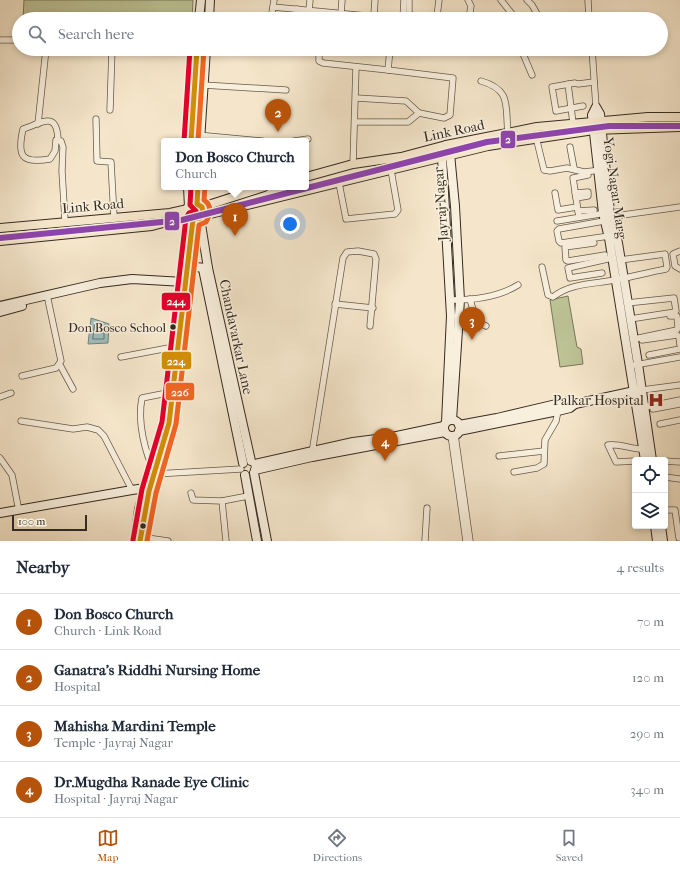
<!DOCTYPE html>
<meta charset="utf-8">
<style>
:root{--surface:#fff;--page:#f2f2f3;--text:#1f2937;--muted:#747a83;--line:#e0e1e3;--accent:#b45309}
body{margin:0;font-family:"IM FELL French Canon",serif;background:var(--page);color:var(--text)}
.controls{position:absolute;right:12px;bottom:12px;display:grid;overflow:hidden;border-radius:4px;box-shadow:0 2px 6px #0003}
.controls button{width:36px;height:36px;display:grid;place-items:center;padding:0;border:0;border-bottom:1px solid var(--line);background:var(--surface);color:var(--text);font:20px sans-serif}
.scale{position:absolute;left:12px;bottom:10px;width:75px;box-sizing:border-box;padding-left:4px;border:2px solid #352b22;border-top:0;font-size:11px;line-height:14px;white-space:nowrap;color:#352b22;-webkit-text-stroke:3px #f8efdd;paint-order:stroke}
.you{position:absolute;left:290px;top:224px;width:14px;height:14px;margin:-10px;border:3px solid #fff;border-radius:50%;background:#1a73e8;box-shadow:0 0 0 6px #1a73e833}
.badge{display:grid;place-items:center;width:26px;height:26px;border-radius:50%;background:var(--accent);color:#fff;font-size:13px;font-weight:700}
.pin{position:absolute;translate:-50% -33px;filter:drop-shadow(0 1px 2px #0008)}
.pin::after{content:'';position:absolute;top:21px;width:14px;height:12px;background:inherit;clip-path:polygon(0 0,100% 0,50% 100%)}
.popup{position:absolute;left:161px;top:138px;width:148px;height:52px;box-sizing:border-box;display:grid;place-content:center;border-radius:4px;background:var(--surface);filter:drop-shadow(0 1px 3px #0005);font-size:13px;white-space:nowrap;color:var(--muted)}
.popup b{font-size:15px;color:var(--text)}
.popup::after{content:'';position:absolute;left:50%;top:100%;margin-left:-8px;border:8px solid transparent;border-top-color:var(--surface)}
.list{margin:0;padding:0;list-style:none}
h2{display:flex;justify-content:space-between;align-items:center;height:52px;margin:0;padding:0 16px;font-size:17px}
h2 small{font-size:13px;font-weight:400;color:var(--muted)}
.list li{display:grid;grid-template-columns:26px 1fr auto;gap:12px;align-items:center;box-sizing:border-box;height:56px;padding:0 16px;border-top:1px solid var(--line)}
.list b{display:block;font-size:15px;white-space:nowrap}
.list p{margin:0;font-size:13px;white-space:nowrap;color:var(--muted)}
.list em{font-size:13px;font-style:normal;color:var(--muted)}
.icon{flex:none;width:22px;height:22px;fill:none;stroke:currentColor;stroke-width:2;stroke-linecap:round;stroke-linejoin:round}
.map{position:relative;flex:none;width:680px;height:541px;overflow:hidden}
.search{position:absolute;background:var(--surface);box-shadow:0 2px 6px #0003;left:12px;right:12px;top:12px;height:44px;display:flex;align-items:center;gap:10px;box-sizing:border-box;padding:0 14px;border-radius:22px;color:var(--muted);font-size:15px}
.sheet{height:276px;background:var(--surface)}
nav{display:flex;justify-content:space-around;align-items:center;box-sizing:border-box;height:56px;border-top:1px solid var(--line);background:var(--surface);font-size:11px;color:var(--muted)}
nav a{display:grid;justify-items:center;gap:2px}
nav .on{color:var(--accent)}
.map>svg:first-child{display:block}
.green{fill:#bdc496;stroke:#79785c}
.water{fill:#9dbebd;stroke:#73837f}
.lines{fill:none;stroke-linecap:round;stroke-linejoin:round}
.shore{stroke:#697470;stroke-width:1}
.street-casing{stroke:#655a4c;stroke-width:7}
.secondary-casing{stroke:#352b22;stroke-width:10}
.primary-casing{stroke:#352b22;stroke-width:10}
.street{stroke:#f8efdd;stroke-width:5.5}
.secondary{stroke:#f8efdd;stroke-width:8}
.primary{stroke:#f5e6cb;stroke-width:8}
.bus-1-casing{stroke:#f8efdd;stroke-width:8}
.bus-2-casing{stroke:#f8efdd;stroke-width:8}
.bus-3-casing{stroke:#f8efdd;stroke-width:8}
.bus-1{stroke:#d08d07;stroke-width:5}
.bus-2{stroke:#f26522;stroke-width:5}
.bus-3{stroke:#e4002b;stroke-width:5}
.metro-1-casing{stroke:#f8efdd;stroke-width:9}
.metro-1{stroke:#8e44ad;stroke-width:6}
.bus-dot{fill:#352b22;stroke:#f8efdd;stroke-width:1.5}
.labels{text-anchor:middle;dominant-baseline:central;stroke-width:3;stroke-linejoin:round;paint-order:stroke}
.bus-label{font-size:13px;fill:#352b22;stroke:#f8efdd;text-anchor:end}
.street-label{font-size:14px;fill:#352b22;stroke:#f8efdd}
.poi-label{font-size:14px;fill:#352b22;stroke:#f8efdd;text-anchor:end}
.line-badge{stroke:#f8efdd;stroke-width:1.5}
.badge-label{font-size:11px;text-anchor:middle;font-weight:bold;fill:#fff}
</style>
<div class="map">
<svg width="680" height="541" viewBox="0 0 680 541">
<rect width="100%" height="100%" fill="#f5e6cb"/>
<filter id="stains"><feTurbulence type="fractalNoise" baseFrequency=".005" numOctaves="4"/><feColorMatrix values="0 0 0 0 .2 0 0 0 0 .09 0 0 0 0 .02 0 0 0 .5 -.17"/></filter>
<radialGradient id="worn" r=".72"><stop offset=".6" stop-color="#630" stop-opacity="0"/><stop offset="1" stop-color="#630" stop-opacity=".3"/></radialGradient>
<!-- green -->
<g class="green">
<polygon points="24,0 193,0 192,19 23,19"/>
<polygon points="568,296 577,347 581,349 583,364 560,367 550,300"/>
</g>
<!-- water -->
<polygon class="water" points="91,318 109,324 108,343 88,344"/>
<g class="lines">
<!-- shore -->
<polygon class="shore" points="95,324 104,327 104,339 93,339"/>
<defs>
<g id="street">
<polyline points="274,0 273,7 399,19"/>
<polyline points="409,0 409,13 417,19"/>
<polyline points="468,0 471,6 469,19"/>
<polyline points="501,0 516,19"/>
<polyline points="527,0 532,5 540,19"/>
<polyline points="588,0 589,19"/>
<polyline points="309,11 310,0"/>
<polyline points="341,14 342,0"/>
<polyline points="374,15 375,0"/>
<polyline points="437,16 439,0"/>
<polyline points="271,19 273,7"/>
<polyline points="296,19 297,9"/>
<polyline points="321,19 321,13"/>
<polyline points="403,19 404,0"/>
<polyline points="0,40 19,40"/>
<polyline points="319,49 319,61 323,63 388,70 390,49"/>
<polyline points="521,49 532,75"/>
<polyline points="592,49 596,107"/>
<path d="M 481,81 C 512,90 505,106 508,133"/>
<polyline points="568,84 573,123"/>
<polyline points="203,85 286,90"/>
<polyline points="356,98 406,101 419,113 444,118 450,115 453,78 388,70"/>
<polyline points="583,106 556,111 552,87 575,83 578,84 594,82"/>
<polyline points="110,110 112,49"/>
<polyline points="96,119 97,161 111,162 114,217"/>
<polyline points="355,122 408,122 419,113"/>
<polyline points="38,124 46,49"/>
<polyline points="197,135 262,141"/>
<polyline points="536,137 544,170 550,171 567,168 584,172 601,170"/>
<path d="M 58,140 C 57,110 42,123 23,129 C 17,156 21,164 50,159 L 55,151 L 56,140 L 61,141 L 63,147 L 62,171 L 65,221"/>
<polyline points="294,141 308,139"/>
<polyline points="570,147 574,168"/>
<polyline points="353,164 356,67"/>
<polyline points="339,183 346,219 395,214 398,210 391,170"/>
<polyline points="555,193 558,210 577,207"/>
<polyline points="575,193 588,192 588,196 576,198"/>
<polyline points="578,211 594,210"/>
<polyline points="579,217 573,178 588,175"/>
<polyline points="608,217 680,207"/>
<polyline points="557,221 606,213"/>
<polyline points="604,221 559,229 557,231 559,241 561,243 609,236"/>
<polyline points="594,243 565,247 566,260 568,261 605,255"/>
<polyline points="680,251 673,254 675,266 680,269"/>
<path d="M 542,267 L 548,295 L 553,297 C 570,283 594,284 615,280 C 632,277 649,272 666,269 L 667,267 L 665,254 L 620,260"/>
<polyline points="602,273 570,278 568,268 612,258"/>
<polyline points="470,299 476,321 486,326"/>
<path d="M 451,300 C 473,300 499,297 518,285"/>
<polyline points="627,303 674,298 676,311 675,312 630,319"/>
<polyline points="335,304 373,308"/>
<polyline points="634,339 677,330 678,327 677,316 670,316"/>
<polyline points="642,340 677,335 679,337 680,345"/>
<polyline points="649,355 680,349"/>
<polyline points="121,357 179,346"/>
<polyline points="60,365 73,389"/>
<polyline points="635,365 680,357"/>
<polyline points="22,376 56,368 61,361 47,295"/>
<polyline points="642,390 680,385"/>
<path d="M 172,392 L 142,398 C 137,422 145,452 155,474 L 241,469"/>
<polyline points="0,397 11,393"/>
<polyline points="645,407 680,400"/>
<polyline points="653,409 680,404"/>
<polyline points="21,421 73,429 87,427 98,430 104,436 132,490"/>
<polyline points="660,424 680,420"/>
<polyline points="451,435 466,541"/>
<polyline points="455,435 470,541"/>
<polyline points="312,453 343,258 347,252 358,251 374,254 376,259 370,326"/>
<polyline points="499,456 544,451"/>
<polyline points="0,458 12,475 18,506"/>
<path d="M 635,461 L 616,462 L 608,445 C 621,443 632,450 645,449"/>
<polyline points="665,461 680,462"/>
<polyline points="514,472 537,468 544,464 545,440 556,421 558,411"/>
<polyline points="665,477 680,479"/>
<polyline points="191,493 193,500 222,501 248,496"/>
<polyline points="222,501 226,541"/>
<polyline points="665,510 675,510 679,538"/>
<polyline points="140,537 168,541"/>
<polyline points="425,541 427,508"/>
</g>
<g id="secondary">
<polyline points="199,19 201,0"/>
<polyline points="209,19 210,0"/>
<polyline points="191,141 197,49"/>
<polyline points="200,141 206,49"/>
<polyline points="446,145 442,157 451,316 446,422"/>
<polyline points="448,149 450,154 455,206 460,300 452,420"/>
<polyline points="188,187 189,207"/>
<polyline points="197,204 198,187"/>
<polyline points="200,218 208,268 251,461"/>
<polyline points="203,269 243,463"/>
<polyline points="186,273 194,267 208,268"/>
<polyline points="0,306 100,283 132,279 184,282"/>
<polyline points="0,312 22,306"/>
<circle cx="452" cy="428" r="8"/>
<polyline points="459,425 497,418 569,401 575,404"/>
<polyline points="459,431 558,411 570,408 575,404 639,390"/>
<polyline points="645,460 609,238 603,213 592,115 596,107 600,114 610,212 618,243 638,364 652,460"/>
<polyline points="255,464 353,442 392,437 444,426"/>
<polyline points="255,470 312,457 445,432"/>
<polyline points="254,473 267,541"/>
<polyline points="245,475 257,541"/>
<polyline points="0,513 132,490 145,488 148,490"/>
<polyline points="655,526 657,541"/>
<polyline points="661,526 663,541"/>
<polyline points="141,535 148,495"/>
<polyline points="135,541 139,509 145,488 153,471 167,415 186,234 191,218"/>
</g>
<g id="primary">
<polyline points="306,177 353,164 401,157 446,145 537,127 648,117 680,117"/>
<circle cx="195" cy="211" r="8"/>
<polyline points="202,207 264,187"/>
<polyline points="202,216 488,146 594,130 680,127"/>
<polyline points="0,228 170,213 188,209"/>
<polyline points="0,241 152,226 189,216"/>
</g>
</defs>
<!-- street casing -->
<use href="#street" class="street-casing"/>
<!-- secondary casing -->
<use href="#secondary" class="secondary-casing"/>
<!-- primary casing -->
<use href="#primary" class="primary-casing"/>
<!-- street -->
<use href="#street" class="street"/>
<!-- secondary -->
<use href="#secondary" class="secondary"/>
<!-- primary -->
<use href="#primary" class="primary"/>
<defs>
<g id="bus-1">
<polyline points="191,141 197,49"/>
<polyline points="140,541 149,491 169,423 193,219 200,218 203,212 202,207 197,204 198,187"/>
</g>
<g id="bus-2">
<polyline points="198,141 204,49"/>
<path d="M 147,541 L 156,493 L 176,424 L 199,225 L 206,222 C 210,215 213,206 204,200 L 205,187"/>
</g>
<g id="bus-3">
<polyline points="184,141 190,49"/>
<polyline points="133,540 142,489 162,422 186,218 189,213 196,211 190,205 191,187"/>
</g>
</defs>
<!-- bus-1 casing -->
<use href="#bus-1" class="bus-1-casing"/>
<!-- bus-2 casing -->
<use href="#bus-2" class="bus-2-casing"/>
<!-- bus-3 casing -->
<use href="#bus-3" class="bus-3-casing"/>
<!-- bus-1 -->
<use href="#bus-1" class="bus-1"/>
<!-- bus-2 -->
<use href="#bus-2" class="bus-2"/>
<!-- bus-3 -->
<use href="#bus-3" class="bus-3"/>
<defs>
<polyline id="metro-1" points="0,238 182,220 487,142 609,126 680,126"/>
</defs>
<!-- metro-1 casing -->
<use href="#metro-1" class="metro-1-casing"/>
<!-- metro-1 -->
<use href="#metro-1" class="metro-1"/>
</g>
<!-- icons -->
<defs>
<symbol id="hospital-bare" viewBox="-9 -9 18 18"><path d="M-5-5h3v3.5h4V-5h3V5h-3V1.5h-4V5h-3Z" fill="#8f2418" stroke="#f8efdd" stroke-width="2.5" paint-order="stroke"/></symbol>
</defs>
<g fill-rule="evenodd">
<use href="#hospital-bare" x="645" y="389" width="22" height="22"/>
</g>
<!-- markers -->
<g class="bus-dot">
<circle cx="173" cy="327" r="3.5"/>
<circle cx="143" cy="526" r="3.5"/>
</g>
<g class="labels">
<!-- bus labels -->
<g class="bus-label">
<text x="166" y="327">Don Bosco School</text>
</g>
<!-- street labels -->
<g class="street-label">
<text transform="translate(454 131) rotate(-12)">Link Road</text>
<text transform="translate(615 188) rotate(82)">Yogi Nagar Marg</text>
<text transform="translate(441 204) rotate(-94)">Jayraj Nagar</text>
<text transform="translate(93 206) rotate(-5)">Link Road</text>
<text transform="translate(236 337) rotate(78)">Chandavarkar Lane</text>
</g>
<!-- poi labels -->
<g class="poi-label">
<text x="644" y="400">Palkar Hospital</text>
</g>
</g>
<g class="line-badge">
<rect x="500" y="130" width="16" height="19" rx="4" fill="#8e44ad"/>
<rect x="164" y="211" width="16" height="20" rx="4" fill="#8e44ad"/>
<rect x="161" y="292" width="30" height="19" rx="4" fill="#e4002b"/>
<rect x="161" y="351" width="31" height="19" rx="4" fill="#d08d07"/>
<rect x="165" y="382" width="30" height="19" rx="4" fill="#f26522"/>
</g>
<g class="badge-label">
<text x="508" y="143">2</text>
<text x="172" y="225">2</text>
<text x="176" y="305">244</text>
<text x="176" y="365">224</text>
<text x="180" y="396">226</text>
</g>
<rect width="100%" height="100%" filter="url(#stains)"/>
<rect width="100%" height="100%" fill="url(#worn)"/>
</svg>
<div class="controls">
<button><svg class="icon" aria-label="locate" viewBox="0 0 24 24"><circle cx="12" cy="12" r="6"/><path d="M12 2v4M12 18v4M2 12h4M18 12h4"/></svg></button>
<button><svg class="icon" aria-label="layers" viewBox="0 0 24 24"><path d="M12 4l9 5-9 5-9-5zM3 14l9 5 9-5"/></svg></button>
</div>
<div class="scale">100 m</div>
<div class="you"></div>
<div class="pin badge" style="left:235px;top:236px">1</div>
<div class="popup"><b>Don Bosco Church</b>Church</div>
<div class="pin badge" style="left:278px;top:132px">2</div>
<div class="pin badge" style="left:472px;top:340px">3</div>
<div class="pin badge" style="left:385px;top:461px">4</div>
<div class="search"><svg class="icon" aria-label="search" viewBox="0 0 24 24"><circle cx="10" cy="10" r="6"/><path d="M15 15l6 6"/></svg>Search here</div>
</div>
<section class="sheet">
<h2>Nearby<small>4 results</small></h2>
<ul class="list">
<li><span class="badge">1</span><div><b>Don Bosco Church</b><p>Church · Link Road</p></div><em>70 m</em></li>
<li><span class="badge">2</span><div><b>Ganatra's Riddhi Nursing Home</b><p>Hospital</p></div><em>120 m</em></li>
<li><span class="badge">3</span><div><b>Mahisha Mardini Temple</b><p>Temple · Jayraj Nagar</p></div><em>290 m</em></li>
<li><span class="badge">4</span><div><b>Dr.Mugdha Ranade Eye Clinic</b><p>Hospital · Jayraj Nagar</p></div><em>340 m</em></li>
</ul>
</section>
<nav>
<a class="on"><svg class="icon" aria-label="map" viewBox="0 0 24 24"><path d="M3 6l6-2 6 2 6-2v14l-6 2-6-2-6 2zM9 4v14M15 6v14"/></svg>Map</a>
<a><svg class="icon" aria-label="directions" viewBox="0 0 24 24"><path d="M12 3l9 9-9 9-9-9zM9 14v-3h6M13 9l2 2-2 2"/></svg>Directions</a>
<a><svg class="icon" aria-label="saved" viewBox="0 0 24 24"><path d="M7 4h10v16l-5-4-5 4z"/></svg>Saved</a>
</nav>
